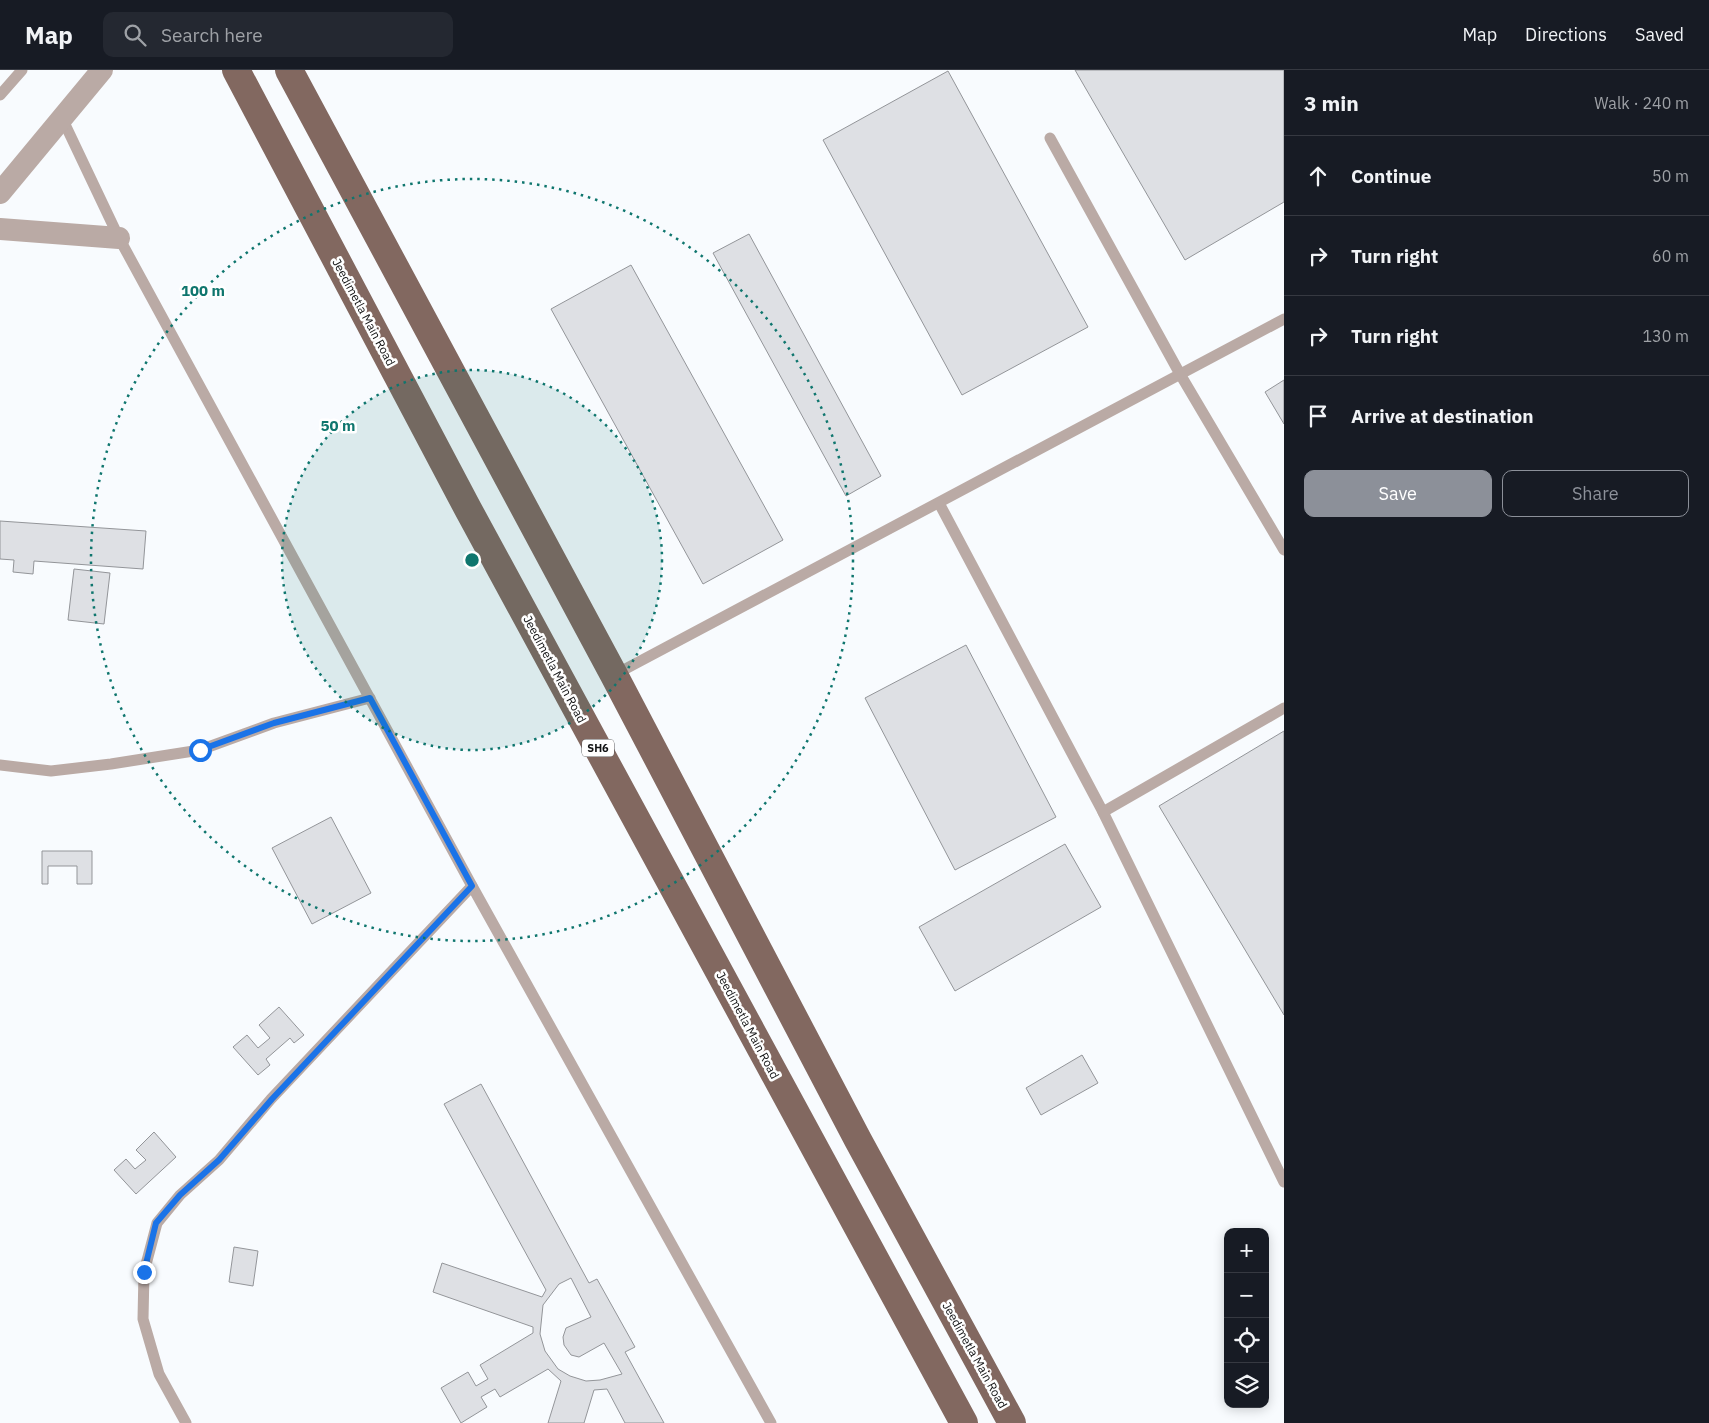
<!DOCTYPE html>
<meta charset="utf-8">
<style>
:root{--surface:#171b24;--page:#242831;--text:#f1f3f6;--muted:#9ea1a6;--line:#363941;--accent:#8c9099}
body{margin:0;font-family:"IBM Plex Sans",sans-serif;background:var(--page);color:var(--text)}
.controls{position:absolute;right:15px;bottom:15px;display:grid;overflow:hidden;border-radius:10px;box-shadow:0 2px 12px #0003}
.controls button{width:45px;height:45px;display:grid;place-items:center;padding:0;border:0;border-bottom:1px solid var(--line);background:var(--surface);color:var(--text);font:25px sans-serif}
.stop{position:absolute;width:15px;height:15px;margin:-11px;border:4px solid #1a73e8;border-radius:50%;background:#fff}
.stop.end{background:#1a73e8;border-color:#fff;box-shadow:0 1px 5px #0008}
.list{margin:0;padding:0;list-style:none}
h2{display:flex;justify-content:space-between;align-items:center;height:65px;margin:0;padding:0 20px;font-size:21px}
h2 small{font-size:16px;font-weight:400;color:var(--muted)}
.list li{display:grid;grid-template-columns:32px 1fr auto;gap:15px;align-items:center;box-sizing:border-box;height:80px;padding:0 20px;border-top:1px solid var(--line)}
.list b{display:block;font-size:19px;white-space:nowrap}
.list em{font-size:16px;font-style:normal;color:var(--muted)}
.actions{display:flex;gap:10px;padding:15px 20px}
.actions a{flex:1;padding:11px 0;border:1px solid var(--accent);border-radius:10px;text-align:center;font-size:18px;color:var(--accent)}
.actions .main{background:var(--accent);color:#fff}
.icon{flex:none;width:28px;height:28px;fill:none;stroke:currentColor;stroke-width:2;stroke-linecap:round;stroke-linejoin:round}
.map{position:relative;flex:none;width:1284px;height:1353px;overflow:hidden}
header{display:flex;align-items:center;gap:30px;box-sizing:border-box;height:70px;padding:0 25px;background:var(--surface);border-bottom:1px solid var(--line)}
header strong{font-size:24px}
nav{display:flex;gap:28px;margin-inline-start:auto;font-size:18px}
.search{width:350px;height:45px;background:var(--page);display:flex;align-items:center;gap:12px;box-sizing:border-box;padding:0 18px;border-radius:10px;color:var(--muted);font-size:19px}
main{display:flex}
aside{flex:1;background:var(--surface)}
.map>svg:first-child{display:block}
.building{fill:#dee0e4;stroke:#939599;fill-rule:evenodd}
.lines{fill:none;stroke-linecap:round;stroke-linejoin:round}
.lane{stroke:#baaaa5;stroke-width:11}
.street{stroke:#baaaa5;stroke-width:22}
.primary{stroke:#826860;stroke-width:28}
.route{stroke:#1a73e8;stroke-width:6}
.ring{fill:none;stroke:#0f766e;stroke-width:2.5;stroke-dasharray:2.5 5}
.labels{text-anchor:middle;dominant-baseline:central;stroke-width:5;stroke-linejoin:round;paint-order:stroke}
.shield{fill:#fff;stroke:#58595a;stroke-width:1}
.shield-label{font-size:11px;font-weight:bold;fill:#111213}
.street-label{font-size:12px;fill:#111213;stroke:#fff}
.centre{fill:#0f766e;stroke:#fff;stroke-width:2.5}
.ring-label{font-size:15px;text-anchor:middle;font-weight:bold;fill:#0f766e;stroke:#fff;stroke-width:5;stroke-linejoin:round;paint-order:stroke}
</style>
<header>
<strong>Map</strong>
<div class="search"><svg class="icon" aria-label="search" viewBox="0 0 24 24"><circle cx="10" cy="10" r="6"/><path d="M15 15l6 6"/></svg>Search here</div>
<nav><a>Map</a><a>Directions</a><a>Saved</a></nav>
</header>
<main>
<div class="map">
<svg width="1284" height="1353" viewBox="0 0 1284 1353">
<rect width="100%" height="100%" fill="#f8fbfe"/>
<!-- building -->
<g class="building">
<polygon points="1075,0 1284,0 1284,132 1185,190"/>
<polygon points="948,1 1088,257 962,325 823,70"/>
<polygon points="749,164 881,406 846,426 713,183"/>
<polygon points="631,195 783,470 703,514 551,239"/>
<polygon points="1284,310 1284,354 1265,322"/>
<polygon points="0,451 146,461 143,499 34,491 33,504 13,502 14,490 0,489"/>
<polygon points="74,499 110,503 104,554 68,550"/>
<polygon points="966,575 1056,747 955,800 865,628"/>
<polygon points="1284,661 1284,945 1159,736"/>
<polygon points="331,747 371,823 312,854 272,778"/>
<polygon points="1065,774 1101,837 955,921 919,857"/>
<polygon points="42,781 92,781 92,814 77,814 77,796 48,796 48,814 42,814"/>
<polygon points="279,937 304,965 294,973 290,968 266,989 270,995 258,1005 233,977 247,965 258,978 270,968 259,955"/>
<polygon points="1082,985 1098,1013 1041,1045 1026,1018"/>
<path d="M 481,1014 L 589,1213 L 597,1209 L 635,1277 L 625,1282 L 664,1353 L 625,1353 L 607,1319 L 594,1320 L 584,1353 L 548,1353 L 561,1311 L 548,1299 L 500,1327 L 495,1319 L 481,1327 L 487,1337 L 461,1353 L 441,1318 L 468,1302 L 476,1316 L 488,1309 L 480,1295 L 533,1263 L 533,1257 L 433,1222 L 442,1193 L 542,1227 L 546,1220 L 444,1034 ZM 571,1208 L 591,1247 L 566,1258 L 563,1267 L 564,1275 L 571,1285 L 579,1287 L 604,1273 L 622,1304 L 600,1310 L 586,1311 L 570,1306 L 558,1299 L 545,1281 L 540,1264 L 543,1235 L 559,1214 Z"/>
<polygon points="154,1062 176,1087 136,1124 114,1100 126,1089 135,1099 146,1090 136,1080"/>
<polygon points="234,1177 258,1181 253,1216 229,1212"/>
</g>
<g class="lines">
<!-- lane -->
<g class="lane">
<polyline points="0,25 22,0"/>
<polyline points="62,48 119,168 472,816 771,1353"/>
<polyline points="1050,68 1180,304 1284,480"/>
<polyline points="939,433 1103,742 1284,1112"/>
<polyline points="614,605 1284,249"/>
<polyline points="0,695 51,701 111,694 200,680 274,653 370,628"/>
<polyline points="1103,742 1284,638"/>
<polyline points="186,1353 159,1304 143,1249 144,1202 157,1153 180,1125 219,1090 271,1029 472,816"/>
</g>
<!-- street -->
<g class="street">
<polyline points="0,123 102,0"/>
<polyline points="0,159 119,168"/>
</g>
<!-- primary -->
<g class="primary">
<polyline points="236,0 468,439 964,1353"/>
<polyline points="289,0 614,605 858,1070 1012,1353"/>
</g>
</g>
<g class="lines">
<!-- route -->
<polyline class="route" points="144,1202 156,1153 180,1125 219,1090 272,1029 472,816 370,628 274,653 200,680"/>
</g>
<!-- distance rings -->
<circle cx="472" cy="490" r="190" fill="#0f766e" fill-opacity=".12"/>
<g class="ring">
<circle cx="472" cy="490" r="190"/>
<circle cx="472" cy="490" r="381"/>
</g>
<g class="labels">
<!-- shield labels -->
<rect class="shield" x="582" y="669.5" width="32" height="17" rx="4"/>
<g class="shield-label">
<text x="598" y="678">SH6</text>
</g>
<!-- street labels -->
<g class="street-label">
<text transform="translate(364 242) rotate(62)">Jeedimetla Main Road</text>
<text transform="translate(555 599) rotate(62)">Jeedimetla Main Road</text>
<text transform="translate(748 955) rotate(62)">Jeedimetla Main Road</text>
<text transform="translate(975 1285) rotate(61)">Jeedimetla Main Road</text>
</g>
</g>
<circle cx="472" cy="490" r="8" class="centre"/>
<g class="ring-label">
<text x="203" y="226">100 m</text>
<text x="338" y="361">50 m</text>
</g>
</svg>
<div class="controls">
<button>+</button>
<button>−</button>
<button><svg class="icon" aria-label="locate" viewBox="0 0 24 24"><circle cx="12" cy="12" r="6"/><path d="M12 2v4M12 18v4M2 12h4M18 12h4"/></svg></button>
<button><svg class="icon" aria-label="layers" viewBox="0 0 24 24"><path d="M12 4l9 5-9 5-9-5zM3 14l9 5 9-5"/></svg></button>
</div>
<div class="stop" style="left:200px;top:680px"></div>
<div class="stop end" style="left:144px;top:1202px"></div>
</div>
<aside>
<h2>3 min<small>Walk · 240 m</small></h2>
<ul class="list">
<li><svg class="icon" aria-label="ahead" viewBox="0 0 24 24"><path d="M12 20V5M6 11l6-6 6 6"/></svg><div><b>Continue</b></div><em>50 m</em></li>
<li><svg class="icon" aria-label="right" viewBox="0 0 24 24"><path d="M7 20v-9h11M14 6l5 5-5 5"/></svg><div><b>Turn right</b></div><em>60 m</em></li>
<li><svg class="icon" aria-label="right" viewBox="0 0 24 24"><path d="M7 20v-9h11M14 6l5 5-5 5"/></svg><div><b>Turn right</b></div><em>130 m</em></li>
<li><svg class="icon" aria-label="arrive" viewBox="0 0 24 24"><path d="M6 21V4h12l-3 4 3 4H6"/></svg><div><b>Arrive at destination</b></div></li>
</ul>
<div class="actions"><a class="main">Save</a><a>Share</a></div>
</aside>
</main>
